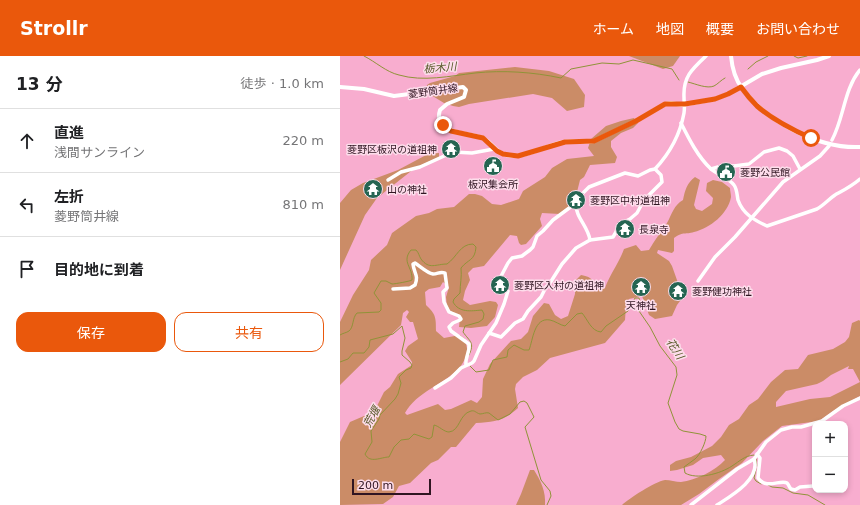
<!DOCTYPE html>
<html lang="ja">
<meta charset="utf-8">
<style>
:root{--surface:#fff;--page:#f6f6f6;--text:#202124;--muted:#757577;--line:#e0e0e0;--accent:#ea580c}
body{margin:0;font-family:"DejaVu Sans","Noto Sans JP",sans-serif;background:var(--page);color:var(--text)}
.controls{position:absolute;right:12px;bottom:12px;display:grid;overflow:hidden;border-radius:8px;box-shadow:0 2px 6px #0003}
.controls button{width:36px;height:36px;display:grid;place-items:center;padding:0;border:0;border-bottom:1px solid var(--line);background:var(--surface);color:var(--text);font:20px sans-serif}
.scale{position:absolute;left:12px;bottom:10px;width:79px;box-sizing:border-box;padding-left:4px;border:2px solid #301522;border-top:0;font-size:11px;line-height:14px;white-space:nowrap;color:#301522;-webkit-text-stroke:3px #fdddeb;paint-order:stroke}
.stop{position:absolute;width:12px;height:12px;margin:-9px;border:3px solid #ea580c;border-radius:50%;background:#fff}
.stop.end{background:#ea580c;border-color:#fff;box-shadow:0 1px 4px #0008}
.list{margin:0;padding:0;list-style:none}
h2{display:flex;justify-content:space-between;align-items:center;height:52px;margin:0;padding:0 16px;font-size:17px}
h2 small{font-size:13px;font-weight:400;color:var(--muted)}
.list li{display:grid;grid-template-columns:26px 1fr auto;gap:12px;align-items:center;box-sizing:border-box;height:64px;padding:0 16px;border-top:1px solid var(--line)}
.list b{display:block;font-size:15px;white-space:nowrap}
.list p{margin:0;font-size:13px;white-space:nowrap;color:var(--muted)}
.list em{font-size:13px;font-style:normal;color:var(--muted)}
.actions{display:flex;gap:8px;padding:12px 16px}
.actions a{flex:1;padding:9px 0;border:1px solid var(--accent);border-radius:12px;text-align:center;font-size:14px;color:var(--accent)}
.actions .main{background:var(--accent);color:#fff}
.icon{flex:none;width:22px;height:22px;fill:none;stroke:currentColor;stroke-width:2;stroke-linecap:round;stroke-linejoin:round}
.map{position:relative;flex:none;width:520px;height:449px;overflow:hidden}
header{display:flex;align-items:center;gap:24px;box-sizing:border-box;height:56px;padding:0 20px;background:var(--accent);color:#fff}
header strong{font-size:19px}
nav{display:flex;gap:22px;margin-inline-start:auto;font-size:14px}
main{display:flex}
aside{flex:1;background:var(--surface)}
.map>svg:first-child{display:block}
.green{fill:#cb8c67;fill-rule:evenodd}
.lines{fill:none;stroke-linecap:round;stroke-linejoin:round}
.stream{stroke:#909338;stroke-width:1}
.minor{stroke:#fff;stroke-width:3.5}
.major{stroke:#fff;stroke-width:4}
.route{stroke:#ea580c;stroke-width:5}
.labels{text-anchor:middle;dominant-baseline:central;stroke-width:3;stroke-linejoin:round;paint-order:stroke}
.street-label{font-size:10px;fill:#301522;stroke:#fdddeb}
.poi-label{font-size:10px;fill:#301522;stroke:#fdddeb;text-anchor:start}
.water-label{font-size:11px;font-style:italic;fill:#565827;stroke:#fdddeb}
</style>
<header>
<strong>Strollr</strong>
<nav><a>ホーム</a><a>地図</a><a>概要</a><a>お問い合わせ</a></nav>
</header>
<main>
<aside>
<h2>13 分<small>徒歩 · 1.0 km</small></h2>
<ul class="list">
<li><svg class="icon" aria-label="ahead" viewBox="0 0 24 24"><path d="M12 20V5M6 11l6-6 6 6"/></svg><div><b>直進</b><p>浅間サンライン</p></div><em>220 m</em></li>
<li><svg class="icon" aria-label="left" viewBox="0 0 24 24"><path d="M17 20v-9H6M10 6l-5 5 5 5"/></svg><div><b>左折</b><p>菱野筒井線</p></div><em>810 m</em></li>
<li><svg class="icon" aria-label="arrive" viewBox="0 0 24 24"><path d="M6 21V4h12l-3 4 3 4H6"/></svg><div><b>目的地に到着</b></div></li>
</ul>
<div class="actions"><a class="main">保存</a><a>共有</a></div>
</aside>
<div class="map">
<svg width="520" height="449" viewBox="0 0 520 449">
<rect width="100%" height="100%" fill="#f8adcf"/>
<!-- green -->
<g class="green">
<polygon points="289,0 340,0 333,10 323,13"/>
<polygon points="175,11 209,15 234,23 245,39 244,51 227,55 212,42 193,38 129,48 119,51 113,50 104,47 86,36 87,29 90,27 115,20 119,17"/>
<path d="M 294,62 L 298,67 L 293,72 L 281,77 L 271,85 L 271,91 L 277,101 L 275,107 L 250,109 L 244,121 L 240,124 L 236,140 L 229,153 L 220,158 L 202,157 L 200,163 L 202,170 L 186,188 L 181,189 L 179,187 L 177,180 L 170,179 L 144,210 L 133,212 L 128,217 L 130,224 L 125,235 L 123,244 L 130,249 L 150,245 L 156,246 L 158,249 L 155,261 L 147,270 L 131,272 L 119,271 L 120,262 L 107,252 L 106,241 L 109,231 L 103,226 L 100,231 L 89,233 L 85,236 L 86,249 C 96,258 96,262 96,275 L 104,282 L 120,279 L 125,283 L 128,297 C 126,301 123,307 120,311 C 105,328 76,336 65,357 L 67,359 L 98,348 L 105,354 L 111,353 L 131,344 L 137,347 L 142,341 L 143,323 L 150,308 L 171,285 L 181,283 L 188,276 L 193,260 L 204,247 L 209,248 L 215,259 L 221,263 L 228,260 L 235,238 L 235,225 L 241,219 C 254,221 252,226 259,233 L 265,232 C 270,218 279,207 284,193 L 296,189 L 301,195 L 309,194 C 314,185 321,176 327,167 C 332,158 334,149 343,144 C 345,134 347,127 355,121 L 360,124 L 354,149 L 356,153 L 362,155 L 372,148 L 373,142 L 366,135 L 367,127 L 373,124 L 382,126 L 390,132 C 390,135 391,138 391,141 C 388,158 370,172 354,176 C 345,179 344,175 334,182 L 334,195 L 332,197 L 318,194 L 317,197 L 329,205 L 332,210 L 343,241 L 337,249 L 332,260 L 315,263 L 309,259 L 302,240 L 289,243 L 286,250 L 285,264 L 265,287 L 210,302 L 197,314 L 183,321 L 176,328 L 175,333 L 178,352 C 164,365 154,366 136,367 L 116,391 L 111,391 L 98,404 L 91,407 L 70,427 L 59,430 L 53,441 L 43,448 L 0,449 L 0,386 L 10,366 L 24,360 L 33,358 L 44,336 L 50,331 L 58,318 L 72,309 L 72,306 L 65,295 L 68,290 L 78,283 L 73,266 L 70,266 L 66,261 L 69,256 L 67,254 L 63,257 L 61,269 L 0,329 L 0,266 L 13,239 L 29,214 L 31,204 L 47,189 L 52,177 L 76,160 L 89,157 L 97,153 L 114,151 L 129,138 L 135,138 L 142,140 L 152,148 L 161,149 L 179,143 L 183,135 L 205,121 L 212,112 L 227,103 L 254,100 L 248,92 L 251,83 L 266,70 L 281,65 Z"/>
<polygon points="99,97 99,101 75,112 37,142 25,159 0,214 0,147 11,134 23,127 58,114 88,98"/>
<path d="M 519,264 L 520,265 L 520,340 L 493,355 L 479,365 L 442,370 L 423,385 L 402,407 L 379,423 L 359,438 L 341,449 L 282,449 C 290,442 314,426 325,424 C 330,424 336,426 341,426 C 356,424 375,415 385,404 L 381,399 L 363,402 L 353,409 L 337,414 L 330,415 L 330,409 L 336,405 L 351,401 L 372,390 L 381,381 L 389,369 L 399,363 L 409,349 L 418,343 L 431,326 L 445,314 L 458,313 L 468,299 L 493,293 L 505,286 L 509,281 L 512,267 ZM 509,310 L 508,313 L 513,313 L 520,326 L 490,341 L 470,343 L 436,351 L 436,346 L 446,335 L 477,328 L 483,325 L 491,319 Z"/>
<path d="M 190,414 L 194,414 C 201,425 206,436 205,449 L 176,449 L 181,438 Z"/>
</g>
<g class="lines">
<!-- stream -->
<g class="stream">
<path d="M 24,0 C 36,6 46,16 59,19 C 83,26 110,20 135,17 C 163,14 193,16 221,22 L 231,13 L 262,7 L 279,8 L 293,4 L 332,13 L 339,24"/>
<polyline points="454,0 458,2 467,0"/>
<polyline points="408,13 416,6 428,0"/>
<path d="M 348,26 C 356,28 367,33 374,30 C 378,28 381,24 385,22"/>
<path d="M 0,279 C 3,277 6,277 9,275 C 14,271 12,262 17,257 L 39,256 L 41,254 L 41,247 L 34,237 L 41,225 L 46,225 L 52,228 C 55,228 71,225 72,224 C 73,211 61,206 71,194 L 76,194 C 79,197 79,200 81,203 C 89,214 96,208 107,208 C 117,201 120,188 133,188 L 136,191 C 135,205 128,203 121,212 C 122,221 120,228 120,237 L 114,243 L 113,246 C 119,257 131,255 142,254 L 144,258 L 143,263 L 139,266 L 125,270 L 123,276 C 130,286 135,286 129,299"/>
<path d="M 0,306 L 8,303 L 13,297 L 24,297 L 29,291 L 30,284 L 53,278 L 62,270 L 65,282 L 62,295 L 62,299 L 70,306 L 72,309 L 71,312 L 66,314 L 59,321 L 61,327 L 58,338 L 55,343 L 40,359 L 39,363 L 31,375 L 32,386 L 25,398 C 30,408 41,401 49,401 L 54,391 L 61,384 L 69,383 L 74,378 L 89,383 L 92,381 L 94,369 C 99,370 104,376 109,376 C 120,375 119,358 131,355 C 135,354 136,357 140,358 C 143,358 146,356 149,357 L 158,364 L 170,358 L 180,346 L 184,345 L 187,347 L 194,361 L 185,371 L 201,424 L 210,435 L 211,440 L 207,449"/>
<path d="M 130,310 L 136,316 L 149,314 L 153,304 L 167,301 L 168,294 L 174,289 L 184,294 L 189,294 C 193,284 194,261 210,264 C 215,265 220,269 225,270 L 237,258 L 242,257 C 248,264 251,275 261,276 L 266,270 L 288,255 L 295,242 L 299,242 L 301,249 L 299,255 L 310,271 L 320,290 L 336,311 L 337,319 L 328,347 L 335,366 L 339,373 L 343,375 L 360,378 L 366,380 C 366,386 360,399 355,403 C 351,406 348,408 344,411 L 345,417 C 357,424 380,418 392,410 C 400,405 404,400 414,399 L 415,400"/>
<polyline points="416,403 417,410"/>
<polyline points="416,413 414,422 416,425 421,428"/>
<polyline points="428,429 432,431 443,432 453,437 468,439 485,449"/>
</g>
<!-- minor -->
<g class="minor">
<path d="M 341,67 C 349,83 358,101 371,113 C 378,119 389,122 394,129 C 397,133 397,139 398,144 C 403,158 414,164 427,170 L 477,153 C 484,149 489,143 495,139 C 504,134 512,130 520,123"/>
<path d="M 492,84 C 504,62 504,33 520,14"/>
<polyline points="371,113 385,109 394,110 409,108 424,96 439,92 447,95 453,100 460,113"/>
<polyline points="48,124 61,116 80,111 113,96 132,97 154,93"/>
<path d="M 236,147 C 235,161 248,170 250,184"/>
<polyline points="358,225 375,201 395,181 443,126 480,100 489,90"/>
<path d="M 53,233 L 70,232 L 75,229 C 79,219 74,218 73,208 L 75,207 C 80,210 87,217 93,218 C 98,218 100,215 105,217 L 107,232 L 103,236 L 104,246 L 109,256 L 119,260 L 121,263 L 120,264 L 113,267 L 109,271 L 111,275 L 129,288 C 130,296 125,301 126,309"/>
<polyline points="149,277 161,281 175,267 183,263 188,255 201,241 206,231 210,227 222,208 236,192 250,184 273,181 276,176 278,169 290,163 297,157 304,144 322,126 321,119 315,113"/>
<path d="M 95,332 L 111,322 L 121,312 L 132,307 L 134,305 L 141,289 L 156,267 L 164,248 L 168,235 L 159,226 L 159,224 L 168,207 L 172,202 L 182,200 L 190,194 L 193,191 L 197,180 L 203,175 L 213,164 L 236,147 L 241,139 L 249,131 L 285,117 L 298,120 L 310,114 L 315,113 C 330,97 340,79 344,57 C 345,51 344,47 344,41 C 343,21 352,13 366,0"/>
<path d="M 417,398 L 420,402 L 418,422 C 426,434 441,423 447,427 C 449,429 449,431 451,433 L 455,434 L 460,431 L 473,430"/>
<polyline points="351,449 397,413 414,403 426,386 441,374 452,371 461,371 482,365 503,350 520,342"/>
<path d="M 377,449 C 391,440 421,423 414,403"/>
</g>
<!-- major -->
<g class="major">
<path d="M 391,0 C 392,11 395,23 402,32 C 425,65 479,93 520,91"/>
<path d="M 0,31 L 24,33 L 54,40 L 123,31 L 126,34 L 124,41 L 107,48 L 100,54 C 92,79 130,76 143,82 C 156,89 155,99 173,100 C 188,100 208,89 223,86 C 234,84 244,87 254,85 L 296,65 L 325,48 L 331,47 L 342,49 L 375,43 L 388,38 L 422,18 L 441,12 L 477,4 L 489,0"/>
</g>
</g>
<g class="lines">
<!-- route -->
<path class="route" d="M 103,69 L 111,75 L 143,82 L 157,95 L 163,98 L 178,100 L 225,86 L 254,85 L 296,65 L 325,48 L 345,48 L 375,43 L 388,38 L 401,31 C 406,38 411,44 417,50 C 433,64 453,74 471,82"/>
</g>
<!-- icons -->
<defs>
<symbol id="temple-disc" viewBox="-11 -11 22 22"><circle r="9.5" fill="#256552" stroke="#fdddeb"/><path d="M0-6L5-2H3V0L6.5 2.5H4V6H1.5V3h-3V6H-4V2.5H-6.5L-3 0V-2H-5Z" fill="#fff"/></symbol>
<symbol id="civic-disc" viewBox="-11 -11 22 22"><circle r="9.5" fill="#256552" stroke="#fdddeb"/><path d="M-.6-6.5H3V-4.5H.6V-3L4-1V1h2V6H-6V1h2V-1L-.6-3ZM-1.2 2.5V6h2.4V2.5Z" fill="#fff"/></symbol>
</defs>
<g fill-rule="evenodd">
<use href="#temple-disc" x="100" y="82" width="22" height="22"/>
<use href="#civic-disc" x="142" y="99" width="22" height="22"/>
<use href="#civic-disc" x="375" y="105" width="22" height="22"/>
<use href="#temple-disc" x="22" y="122" width="22" height="22"/>
<use href="#temple-disc" x="225" y="133" width="22" height="22"/>
<use href="#temple-disc" x="274" y="162" width="22" height="22"/>
<use href="#temple-disc" x="149" y="218" width="22" height="22"/>
<use href="#temple-disc" x="290" y="220" width="22" height="22"/>
<use href="#temple-disc" x="327" y="224" width="22" height="22"/>
</g>
<g class="labels">
<!-- street labels -->
<g class="street-label">
<text transform="translate(93 35) rotate(-8)">菱野筒井線</text>
</g>
<!-- poi labels -->
<g class="poi-label">
<text x="97" y="93" text-anchor="end">菱野区板沢の道祖神</text>
<text x="400" y="116">菱野公民館</text>
<text x="153" y="128" text-anchor="middle">板沢集会所</text>
<text x="47" y="133">山の神社</text>
<text x="250" y="144">菱野区中村道祖神</text>
<text x="299" y="173">長泉寺</text>
<text x="174" y="229">菱野区入村の道祖神</text>
<text x="352" y="235">菱野健功神社</text>
<text x="301" y="249" text-anchor="middle">天神社</text>
</g>
<!-- water labels -->
<g class="water-label">
<text transform="translate(100 12) rotate(-4)">栃木川</text>
<text transform="translate(335 293) rotate(57)">花川</text>
<text transform="translate(32 361) rotate(-61)">荒堰</text>
</g>
</g>
</svg>
<div class="controls">
<button>+</button>
<button>−</button>
</div>
<div class="scale">200 m</div>
<div class="stop" style="left:471px;top:82px"></div>
<div class="stop end" style="left:103px;top:69px"></div>
</div>
</main>
